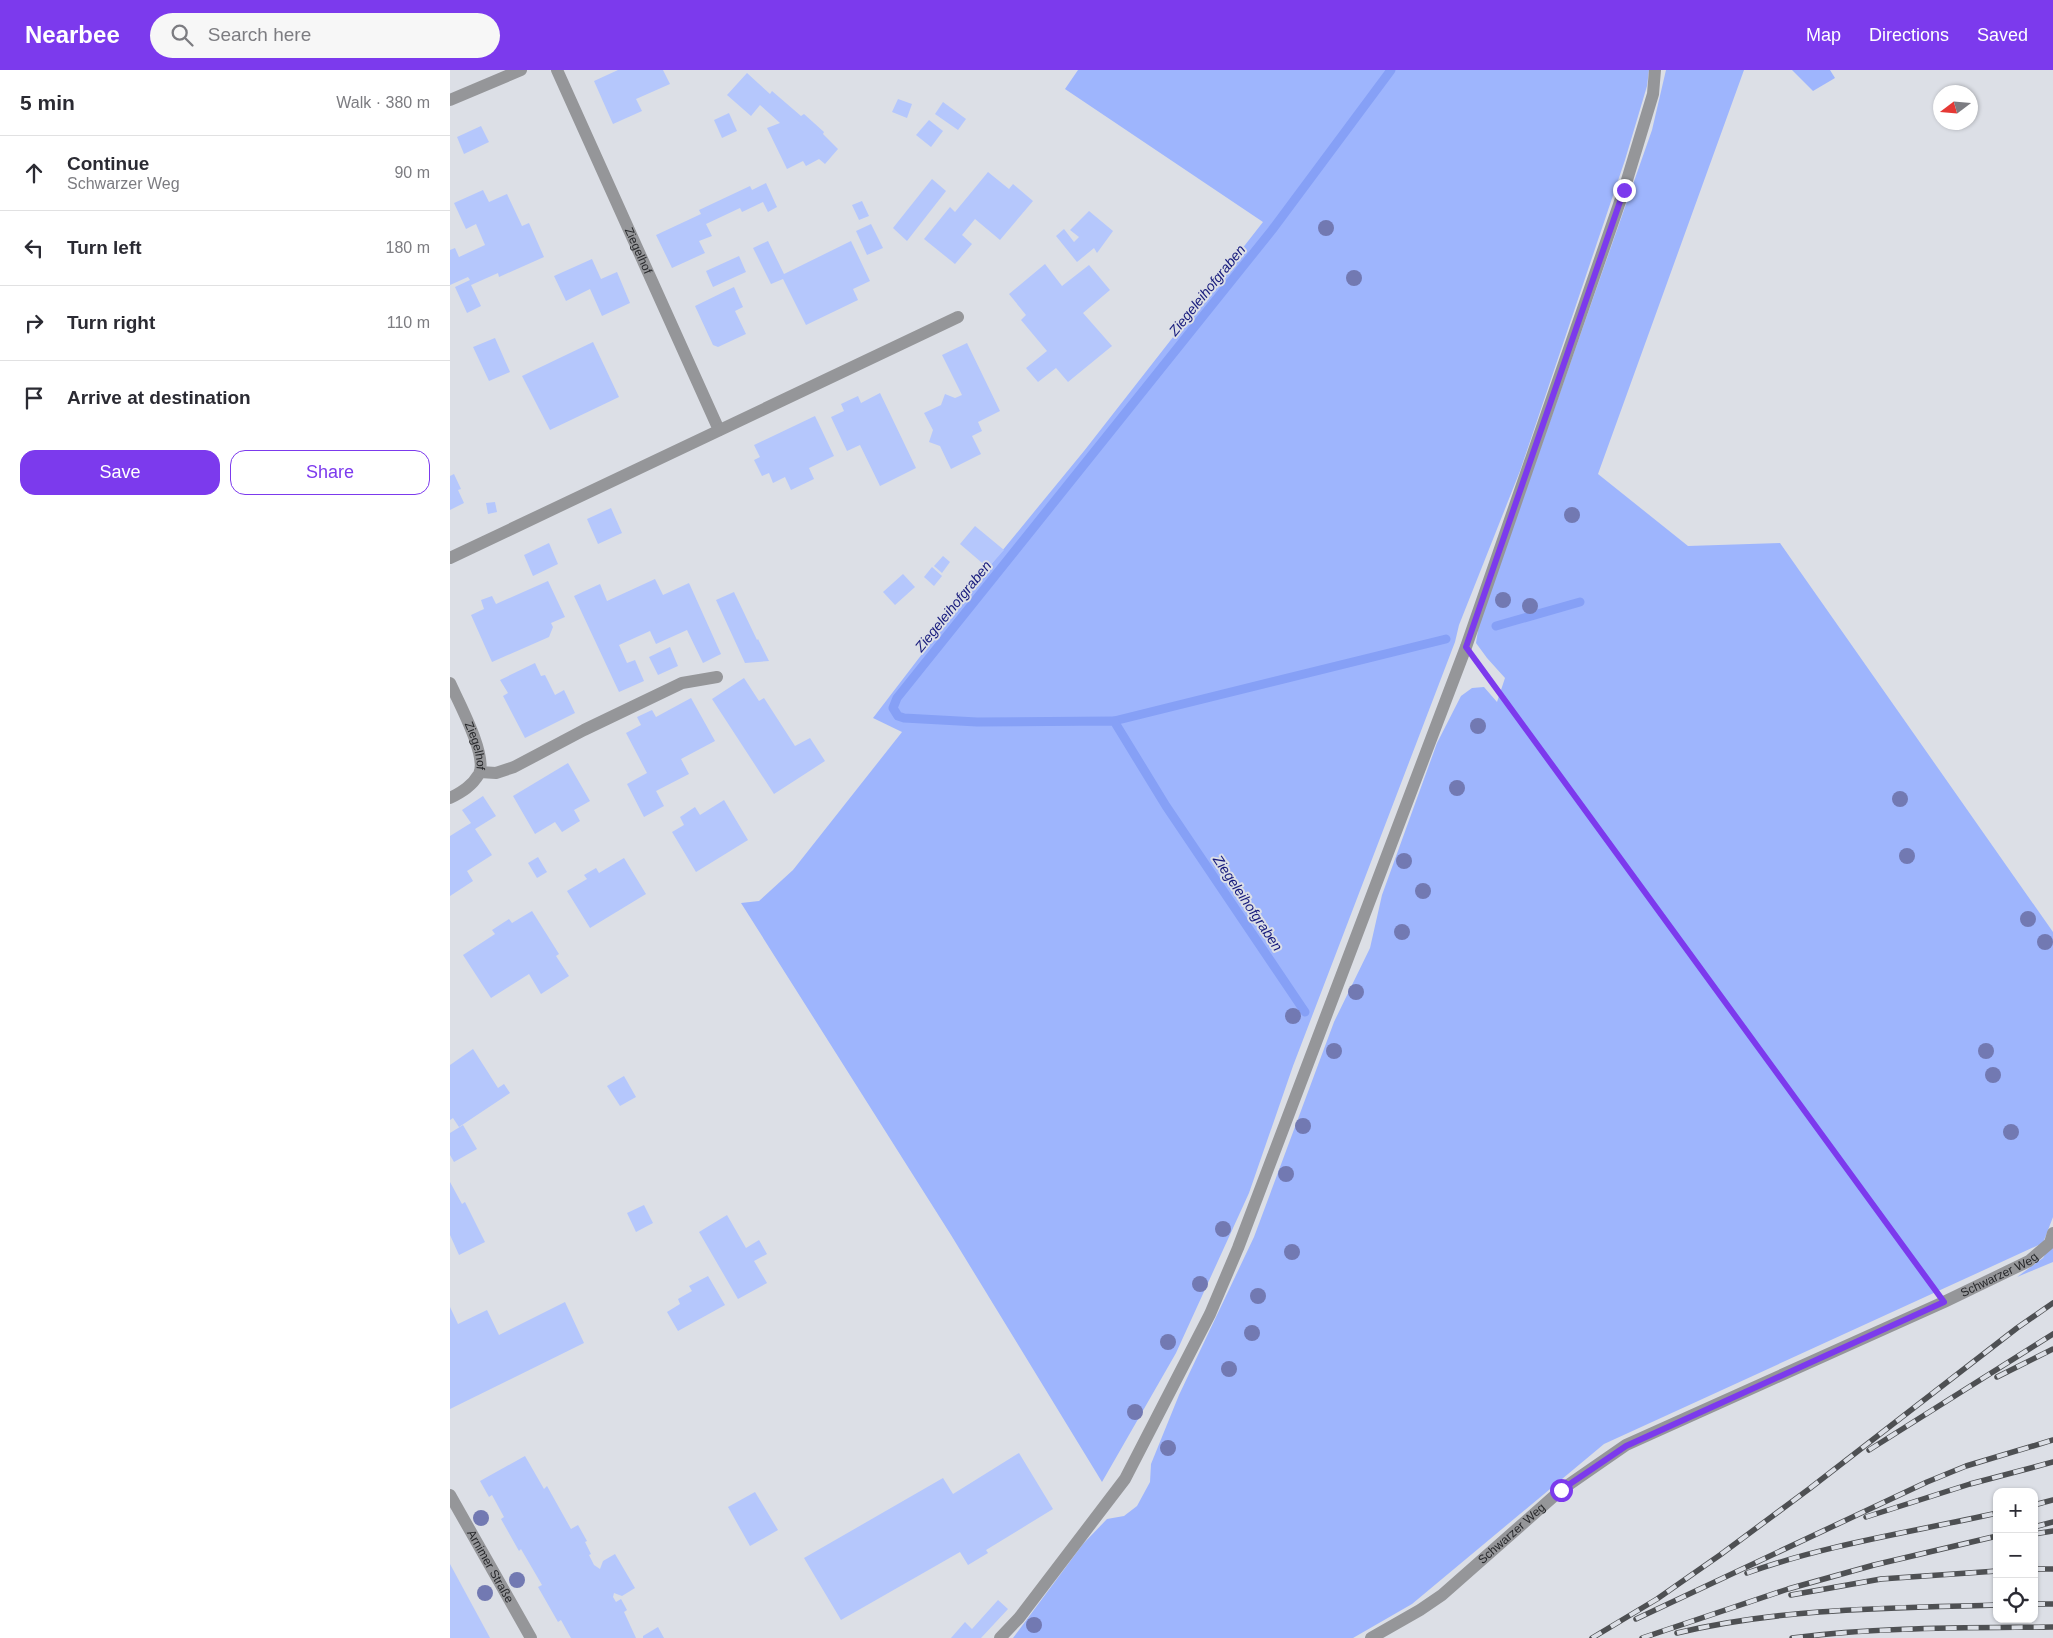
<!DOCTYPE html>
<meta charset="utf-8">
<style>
:root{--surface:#fff;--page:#f7f7f7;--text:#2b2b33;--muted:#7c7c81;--line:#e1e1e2;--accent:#7c3aed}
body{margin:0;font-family:Arial,sans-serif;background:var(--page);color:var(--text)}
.controls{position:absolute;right:15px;bottom:15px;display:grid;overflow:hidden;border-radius:10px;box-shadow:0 1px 4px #0004}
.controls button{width:45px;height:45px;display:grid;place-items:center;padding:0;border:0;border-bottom:1px solid var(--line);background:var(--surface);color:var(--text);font:25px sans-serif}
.compass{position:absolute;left:1483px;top:15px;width:45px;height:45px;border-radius:50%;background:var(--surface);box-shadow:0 1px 4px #0004;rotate:254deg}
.stop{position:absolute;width:15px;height:15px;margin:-11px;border:4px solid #7c3aed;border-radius:50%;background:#fff}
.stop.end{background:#7c3aed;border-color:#fff;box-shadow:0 1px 5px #0008}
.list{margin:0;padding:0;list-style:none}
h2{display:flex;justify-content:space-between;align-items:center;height:65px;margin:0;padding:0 20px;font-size:21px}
h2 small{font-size:16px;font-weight:400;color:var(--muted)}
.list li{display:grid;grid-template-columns:32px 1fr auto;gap:15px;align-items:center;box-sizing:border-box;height:75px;padding:0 20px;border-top:1px solid var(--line)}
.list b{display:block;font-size:19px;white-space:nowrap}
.list p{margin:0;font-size:16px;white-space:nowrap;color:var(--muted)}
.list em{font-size:16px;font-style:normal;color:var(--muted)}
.actions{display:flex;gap:10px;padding:15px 20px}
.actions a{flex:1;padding:11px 0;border:1px solid var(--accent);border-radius:15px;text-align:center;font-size:18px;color:var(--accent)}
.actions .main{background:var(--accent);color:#fff}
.icon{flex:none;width:28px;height:28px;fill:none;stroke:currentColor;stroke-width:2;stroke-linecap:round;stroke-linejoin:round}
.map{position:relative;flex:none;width:1603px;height:1568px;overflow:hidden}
header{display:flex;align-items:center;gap:30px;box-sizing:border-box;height:70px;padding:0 25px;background:var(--accent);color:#fff}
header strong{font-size:24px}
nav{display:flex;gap:28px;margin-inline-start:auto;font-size:18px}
.search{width:350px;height:45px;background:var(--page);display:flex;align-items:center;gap:12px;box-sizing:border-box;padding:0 18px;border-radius:28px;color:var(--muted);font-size:19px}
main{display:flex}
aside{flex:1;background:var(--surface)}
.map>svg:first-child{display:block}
.green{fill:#9eb5fd}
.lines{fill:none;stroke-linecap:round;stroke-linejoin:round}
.stream{stroke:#86a0f6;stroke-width:9}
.building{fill:#b5c7fc}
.path{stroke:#989aa0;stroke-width:3;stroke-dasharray:4 2.5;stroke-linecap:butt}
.minor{stroke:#959699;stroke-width:12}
.rail-casing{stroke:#4e5053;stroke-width:5.5}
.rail{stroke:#dcdfe6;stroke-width:4;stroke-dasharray:11;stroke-linecap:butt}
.tree{fill:#7279b2}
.route{stroke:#7c3aed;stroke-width:6}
.labels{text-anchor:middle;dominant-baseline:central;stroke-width:4;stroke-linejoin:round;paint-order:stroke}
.street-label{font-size:12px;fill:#27282b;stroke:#dcdfe6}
.water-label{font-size:14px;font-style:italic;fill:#161a7c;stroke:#dcdfe6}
</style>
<header>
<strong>Nearbee</strong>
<div class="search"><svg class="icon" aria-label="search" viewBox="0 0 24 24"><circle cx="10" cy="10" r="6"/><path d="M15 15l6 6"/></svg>Search here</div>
<nav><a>Map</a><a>Directions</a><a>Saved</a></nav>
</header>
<main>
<aside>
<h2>5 min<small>Walk · 380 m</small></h2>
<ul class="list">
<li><svg class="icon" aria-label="ahead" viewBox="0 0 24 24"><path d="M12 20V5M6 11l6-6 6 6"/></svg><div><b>Continue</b><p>Schwarzer Weg</p></div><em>90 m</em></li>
<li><svg class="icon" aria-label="left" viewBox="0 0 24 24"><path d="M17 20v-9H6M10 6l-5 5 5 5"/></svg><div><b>Turn left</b></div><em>180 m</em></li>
<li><svg class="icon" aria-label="right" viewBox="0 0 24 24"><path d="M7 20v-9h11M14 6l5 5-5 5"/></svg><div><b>Turn right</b></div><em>110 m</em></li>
<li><svg class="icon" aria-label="arrive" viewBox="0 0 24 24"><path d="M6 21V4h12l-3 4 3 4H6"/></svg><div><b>Arrive at destination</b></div></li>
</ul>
<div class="actions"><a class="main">Save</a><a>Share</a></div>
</aside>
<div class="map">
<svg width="1603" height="1568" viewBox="0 0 1603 1568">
<rect width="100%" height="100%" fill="#dcdfe6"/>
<!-- green -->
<g class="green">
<polygon points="628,0 1199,0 1197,16 1175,90 1070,401 1009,555 1005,572 843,996 799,1123 726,1283 652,1412 501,1165 291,833 309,831 343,800 452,662 423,648 538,498 634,381 813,152 615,19"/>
<polygon points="1216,0 1294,0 1148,404 1238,476 1330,473 1603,862 1603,1147 1593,1173 1154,1374 962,1534 903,1568 563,1568 633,1474 657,1449 674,1446 687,1436 700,1412 701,1394 729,1325 804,1167 884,952 920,878 932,825 987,673 1011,626 1022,618 1034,617 1047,632 1055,608 1037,588 1026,573 1029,554 1202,60"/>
<polygon points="1342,0 1380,0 1385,8 1363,21"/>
<polygon points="1603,1171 1603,1192 1567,1207 1593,1188"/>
</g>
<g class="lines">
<!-- stream -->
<g class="stream">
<polyline points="1046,556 1130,532"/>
<polyline points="664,651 996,569"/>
<polyline points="855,942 716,736 664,651 527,652 454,648 448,646 443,638 447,628 822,160 941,0"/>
</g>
</g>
<!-- building -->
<g class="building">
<polygon points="168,0 213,0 220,14 186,29 192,41 163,54 144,11"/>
<polygon points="297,3 320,24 322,21 351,46 354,44 374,62 373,64 388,79 375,94 369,89 356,96 353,91 337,99 317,58 330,53 310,35 301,46 277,25"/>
<polygon points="448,29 462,34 457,48 442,42"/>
<polygon points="493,32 516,49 508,60 485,44"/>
<polygon points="279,43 287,61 272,68 264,50"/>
<polygon points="479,50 493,61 481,77 466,65"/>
<polygon points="31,56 39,72 14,84 7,67"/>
<polygon points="538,102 559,119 563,114 583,131 550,170 525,149 512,165 522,174 505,194 474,169 500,137 505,142"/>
<polygon points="482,109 496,121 457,171 443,158"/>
<polygon points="316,113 327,137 318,142 313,132 292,142 290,138 256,154 262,166 249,171 255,183 222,198 206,165 251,144 249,140 300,116 302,120"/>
<polygon points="33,120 39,132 57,124 72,156 79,153 94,187 49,207 48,203 21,215 31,236 17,243 5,217 20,210 18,207 0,215 0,180 5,178 9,187 35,175 26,154 16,159 4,133"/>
<polygon points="412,131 419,146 409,150 402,135"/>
<polygon points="639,141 663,161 647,183 644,178 627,192 606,166 614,159 624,172 629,167 620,160"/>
<polygon points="421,154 433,178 417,185 406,161"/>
<polygon points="318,171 334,204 401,171 420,211 403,219 408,230 356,255 333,209 321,214 303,178"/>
<polygon points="289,186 296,202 263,217 256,201"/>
<polygon points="142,189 151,209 167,202 180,233 152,246 140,219 116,231 104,206"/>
<polygon points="595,194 612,216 639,195 660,220 633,243 662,276 618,312 606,298 588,312 576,298 597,281 571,250 576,245 559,224"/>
<polygon points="284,217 293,237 285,241 296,264 268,277 263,275 245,236"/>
<polygon points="45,268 60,302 39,311 23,277"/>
<polygon points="143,272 169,327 100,360 72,306"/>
<polygon points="517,273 550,341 528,352 532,361 522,366 531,384 501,399 490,376 479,372 483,360 474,343 491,335 495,324 505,328 512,325 492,285"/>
<polygon points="430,323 466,398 430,416 410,375 397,381 381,347 394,341 391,334 408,326 411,333"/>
<polygon points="365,346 384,386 359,398 364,409 341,420 335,407 323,413 319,403 312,406 304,390 310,387 304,375"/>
<polygon points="4,404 11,419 8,420 14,433 0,440 0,406"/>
<polygon points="45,432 47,442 38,444 36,433"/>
<polygon points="161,438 172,463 148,474 137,449"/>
<polygon points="525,456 554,480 538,498 510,474"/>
<polygon points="99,473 108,494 83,506 74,485"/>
<polygon points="493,486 500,492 492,503 484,496"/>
<polygon points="482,497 492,506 484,516 474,507"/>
<polygon points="453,504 465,517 445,535 433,522"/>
<polygon points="205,509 213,525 239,513 271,584 253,593 237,560 206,574 200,561 169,575 177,593 185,590 194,611 169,622 124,526 150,514 157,531"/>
<polygon points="98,511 115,547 101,553 103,557 99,567 42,592 21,545 34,539 31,530 42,526 46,534"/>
<polygon points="284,522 307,570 308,569 319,591 295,593 266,530"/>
<polygon points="220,577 228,596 208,605 199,587"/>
<polygon points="85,593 91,606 95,605 105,625 114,620 125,643 75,668 53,626 58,623 50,610"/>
<polygon points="294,608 309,631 314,628 345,676 360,668 375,691 324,724 262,629"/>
<polygon points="241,628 265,671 231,689 239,704 206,721 214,736 194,747 177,714 197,703 176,663 191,655 187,647 202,640 206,647"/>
<polygon points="118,693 140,731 124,740 130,751 112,762 105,752 85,764 63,726"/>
<polygon points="33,726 46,746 25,759 42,785 17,801 23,811 0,826 0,766 21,753 12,740"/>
<polygon points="274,730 298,770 246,802 222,762 234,755 230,747 245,737 250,745"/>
<polygon points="88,787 97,802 87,808 78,793"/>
<polygon points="174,788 196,824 140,858 117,821 137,809 134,805 146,798 149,803"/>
<polygon points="82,841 109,884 106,886 119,906 91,924 79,904 41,928 13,885 45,864 42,860 59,849 62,853"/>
<polygon points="23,979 48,1018 54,1014 60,1023 9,1057 3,1048 0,1050 0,995"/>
<polygon points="174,1006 186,1027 170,1036 157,1016"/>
<polygon points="13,1055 27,1079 4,1092 0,1085 0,1063"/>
<polygon points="0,1112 12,1134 15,1132 35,1172 9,1185 0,1165"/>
<polygon points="194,1135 203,1153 186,1162 177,1143"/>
<polygon points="277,1145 296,1178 309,1170 317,1184 304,1191 317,1213 288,1229 249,1162"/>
<polygon points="258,1206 275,1235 228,1261 217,1242 230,1234 228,1229 242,1221 239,1216"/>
<polygon points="115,1232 134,1273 0,1339 0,1237 8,1254 37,1240 49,1265"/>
<polygon points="569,1383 603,1439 536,1480 538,1483 518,1495 510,1482 391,1550 354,1488 493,1408 503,1424"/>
<polygon points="75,1386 94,1419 97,1416 121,1459 128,1455 137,1471 135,1472 141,1484 139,1485 144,1495 150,1499 153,1491 165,1484 185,1518 172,1526 164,1523 163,1527 166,1532 171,1529 177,1540 174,1542 186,1568 121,1568 111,1550 108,1552 88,1517 92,1515 71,1479 69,1481 51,1449 54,1447 42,1425 39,1427 30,1411"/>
<polygon points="305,1422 328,1460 300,1476 278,1437"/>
<polygon points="0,1494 39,1566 40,1568 0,1568"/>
<polygon points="548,1530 558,1539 531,1568 501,1568 515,1552 522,1559"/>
<polygon points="208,1557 214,1568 193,1568 193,1566"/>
</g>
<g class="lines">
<!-- path -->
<polyline class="path" points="1031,599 1480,1213"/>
<!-- minor -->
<g class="minor">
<path id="s1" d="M 107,0 L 269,360"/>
<polyline points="0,30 71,0"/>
<polyline points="0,488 508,247"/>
<path id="s2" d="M 0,613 C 8,631 38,686 29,704 C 22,716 12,722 0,728"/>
<polyline points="30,702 46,703 64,697 134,660 232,613 267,607"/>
<path id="s3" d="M 0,1425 L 81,1568"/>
<polyline points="550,1568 569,1548 675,1409 760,1244 788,1178 1016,577 1174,120 1203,24 1205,0"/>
<path id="s4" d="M 921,1568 L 970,1540 L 992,1525 L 1111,1420 L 1176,1375 L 1494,1232 L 1579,1191 L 1600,1173 L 1603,1163"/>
</g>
<defs>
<g id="rail">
<polyline points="1547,1307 1603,1279"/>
<polyline points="1419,1380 1603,1264"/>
<polyline points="1584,1435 1603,1430"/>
<polyline points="1416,1447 1520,1414 1603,1392"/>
<polyline points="1584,1457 1603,1452"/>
<polyline points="1584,1464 1603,1461"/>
<polyline points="1584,1499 1603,1499"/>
<path d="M 1297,1503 C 1378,1474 1463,1462 1547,1443"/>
<polyline points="1341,1525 1431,1509 1547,1501"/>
<polyline points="1584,1534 1603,1534"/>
<polyline points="1186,1549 1477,1412 1516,1396 1603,1370"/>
<path d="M 1227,1563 C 1332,1538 1440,1538 1547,1535"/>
<polyline points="1142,1568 1207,1529 1270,1485 1359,1419 1567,1258 1603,1233"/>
<polyline points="1192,1568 1338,1519 1424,1495 1547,1466"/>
<path d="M 1342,1568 C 1428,1557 1516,1558 1603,1557"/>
</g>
</defs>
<!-- rail casing -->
<use href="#rail" class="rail-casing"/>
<!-- rail -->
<use href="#rail" class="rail"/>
</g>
<!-- trees -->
<g class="tree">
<circle cx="876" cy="158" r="8"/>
<circle cx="904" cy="208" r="8"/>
<circle cx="1122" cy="445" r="8"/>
<circle cx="1053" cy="530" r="8"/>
<circle cx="1080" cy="536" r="8"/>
<circle cx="1028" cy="656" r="8"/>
<circle cx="1007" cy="718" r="8"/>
<circle cx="1450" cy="729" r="8"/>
<circle cx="1457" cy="786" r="8"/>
<circle cx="954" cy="791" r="8"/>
<circle cx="973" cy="821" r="8"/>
<circle cx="1578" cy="849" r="8"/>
<circle cx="952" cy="862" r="8"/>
<circle cx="1595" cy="872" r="8"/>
<circle cx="906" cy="922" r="8"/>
<circle cx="843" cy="946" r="8"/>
<circle cx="884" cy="981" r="8"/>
<circle cx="1536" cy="981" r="8"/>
<circle cx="1543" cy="1005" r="8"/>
<circle cx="853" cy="1056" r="8"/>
<circle cx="1561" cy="1062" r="8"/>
<circle cx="836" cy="1104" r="8"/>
<circle cx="773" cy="1159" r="8"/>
<circle cx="842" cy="1182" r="8"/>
<circle cx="750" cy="1214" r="8"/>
<circle cx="808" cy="1226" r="8"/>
<circle cx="802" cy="1263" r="8"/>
<circle cx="718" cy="1272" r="8"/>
<circle cx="779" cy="1299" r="8"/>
<circle cx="685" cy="1342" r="8"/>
<circle cx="718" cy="1378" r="8"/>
<circle cx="31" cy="1448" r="8"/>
<circle cx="67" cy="1510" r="8"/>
<circle cx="35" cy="1523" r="8"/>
<circle cx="584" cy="1555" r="8"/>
</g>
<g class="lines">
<!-- route -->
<polyline class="route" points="1111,1420 1176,1376 1494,1232 1016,577 1174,120"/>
</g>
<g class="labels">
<!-- street labels -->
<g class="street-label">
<text stroke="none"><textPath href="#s1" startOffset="198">Ziegelhof</textPath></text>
<text stroke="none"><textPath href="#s2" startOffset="68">Ziegelhof</textPath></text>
<text stroke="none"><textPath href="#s4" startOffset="731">Schwarzer Weg</textPath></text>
<text stroke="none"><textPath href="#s4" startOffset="176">Schwarzer Weg</textPath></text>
<text stroke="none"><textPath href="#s3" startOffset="82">Arnimer Straße</textPath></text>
</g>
<!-- water labels -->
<g class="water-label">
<text transform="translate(757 220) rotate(-51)">Ziegeleihofgraben</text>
<text transform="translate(503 536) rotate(-51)">Ziegeleihofgraben</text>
<text transform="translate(798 833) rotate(56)">Ziegeleihofgraben</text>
</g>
</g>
</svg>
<div class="controls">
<button>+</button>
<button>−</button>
<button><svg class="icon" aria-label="locate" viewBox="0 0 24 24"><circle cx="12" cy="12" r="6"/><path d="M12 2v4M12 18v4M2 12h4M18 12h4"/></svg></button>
</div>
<svg class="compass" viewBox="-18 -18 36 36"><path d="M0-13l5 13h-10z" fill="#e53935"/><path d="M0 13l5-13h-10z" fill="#7c7c81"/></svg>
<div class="stop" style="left:1111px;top:1420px"></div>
<div class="stop end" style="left:1174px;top:120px"></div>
</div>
</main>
